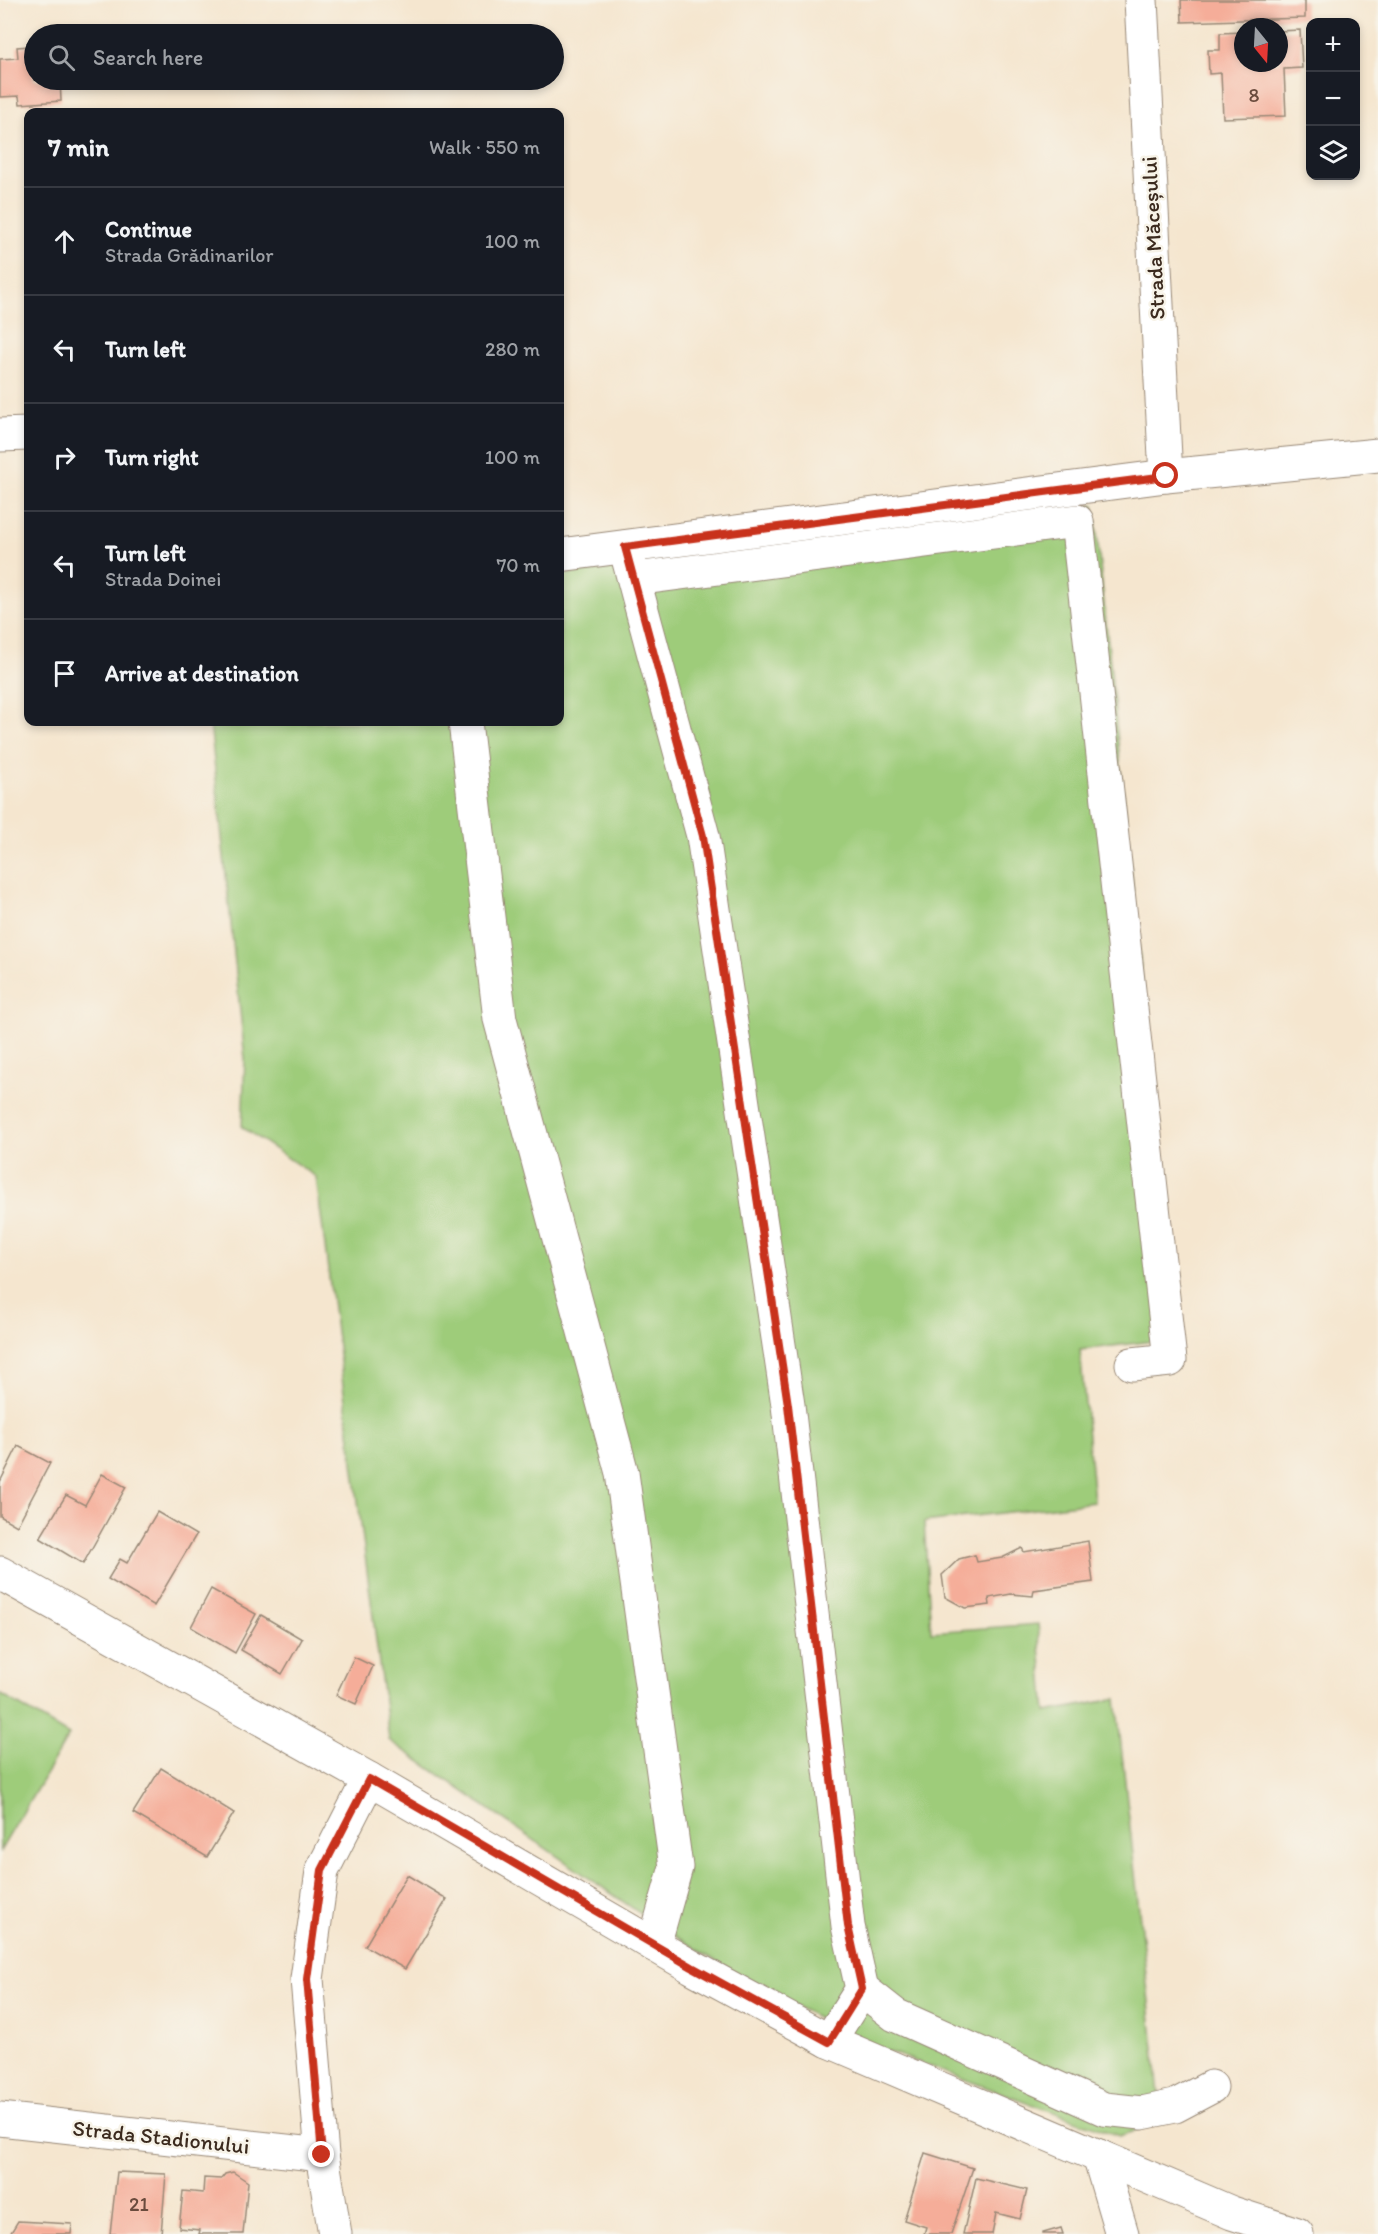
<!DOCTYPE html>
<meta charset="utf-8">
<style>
:root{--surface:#171b24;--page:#20242c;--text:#f1f3f6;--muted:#9ea1a6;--line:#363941}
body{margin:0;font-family:Itim,sans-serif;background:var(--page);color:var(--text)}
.controls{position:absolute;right:18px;top:18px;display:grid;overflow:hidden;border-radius:12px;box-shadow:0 3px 9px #0003}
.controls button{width:54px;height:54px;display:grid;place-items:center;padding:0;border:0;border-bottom:2px solid var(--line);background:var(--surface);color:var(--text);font:30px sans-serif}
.compass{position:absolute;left:1234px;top:18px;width:54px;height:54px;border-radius:50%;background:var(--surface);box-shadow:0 3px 9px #0003;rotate:162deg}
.stop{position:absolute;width:18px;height:18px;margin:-14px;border:4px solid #c8321e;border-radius:50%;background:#fff}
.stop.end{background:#c8321e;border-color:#fff;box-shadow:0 2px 6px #0008}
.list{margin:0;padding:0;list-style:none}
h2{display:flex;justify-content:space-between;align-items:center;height:78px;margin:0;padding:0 24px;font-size:26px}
h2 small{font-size:20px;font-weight:400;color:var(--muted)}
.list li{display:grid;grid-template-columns:39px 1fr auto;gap:18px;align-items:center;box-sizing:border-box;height:108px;padding:0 24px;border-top:2px solid var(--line)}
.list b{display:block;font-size:22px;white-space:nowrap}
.list p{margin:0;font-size:20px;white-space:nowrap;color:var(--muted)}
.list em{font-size:20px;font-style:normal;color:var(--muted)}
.icon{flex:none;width:33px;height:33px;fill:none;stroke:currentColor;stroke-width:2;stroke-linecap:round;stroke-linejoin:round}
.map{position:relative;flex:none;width:1378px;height:2234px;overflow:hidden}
.search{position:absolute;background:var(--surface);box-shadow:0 3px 9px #0003;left:24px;top:24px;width:540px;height:66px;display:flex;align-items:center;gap:15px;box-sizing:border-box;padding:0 21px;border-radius:33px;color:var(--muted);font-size:22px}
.panel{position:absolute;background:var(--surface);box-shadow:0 3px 9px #0003;left:24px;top:108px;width:540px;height:618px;border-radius:12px}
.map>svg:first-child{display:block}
.green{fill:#9ecc7a;stroke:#6c7b4c;stroke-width:1.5}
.building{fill:#f5ad99}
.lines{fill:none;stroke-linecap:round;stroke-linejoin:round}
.street-casing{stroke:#988876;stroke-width:35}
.secondary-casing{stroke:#988876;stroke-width:35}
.street{stroke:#fff;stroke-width:33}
.secondary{stroke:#fff;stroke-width:33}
.route{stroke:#c8321e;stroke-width:8}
.labels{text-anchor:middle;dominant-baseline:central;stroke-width:5;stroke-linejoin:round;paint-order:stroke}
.number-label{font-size:20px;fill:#6a4b3d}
.street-label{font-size:22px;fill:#3b2a1e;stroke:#f7f3e8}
</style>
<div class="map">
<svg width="1378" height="2234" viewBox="0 0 1378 2234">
<rect width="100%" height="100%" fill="#f7f3e8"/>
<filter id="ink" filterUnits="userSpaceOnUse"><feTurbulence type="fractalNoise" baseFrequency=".0167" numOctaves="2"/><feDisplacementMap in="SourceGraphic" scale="12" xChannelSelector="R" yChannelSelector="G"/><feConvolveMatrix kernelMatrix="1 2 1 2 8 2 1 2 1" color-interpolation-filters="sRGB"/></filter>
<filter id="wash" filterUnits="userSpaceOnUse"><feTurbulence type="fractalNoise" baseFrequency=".008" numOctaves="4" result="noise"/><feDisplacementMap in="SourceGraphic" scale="24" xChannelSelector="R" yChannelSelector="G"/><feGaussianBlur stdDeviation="1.35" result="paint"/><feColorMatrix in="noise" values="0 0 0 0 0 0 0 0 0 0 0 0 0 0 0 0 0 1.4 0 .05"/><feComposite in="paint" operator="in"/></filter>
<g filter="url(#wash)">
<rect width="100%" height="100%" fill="#f5e6cf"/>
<!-- green -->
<g class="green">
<polygon points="1094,505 1178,1338 1080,1350 1094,1502 924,1522 931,1632 1038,1624 1046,1712 1116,1699 1162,2122 1119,2136 882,2049 766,1992 657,1925 389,1740 316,1177 242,1127 245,1059 210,722 560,722 560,575"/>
<polygon points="0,1694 69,1735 0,1851"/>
</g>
<g id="blocks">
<!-- building -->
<g class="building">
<polygon points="1181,0 1305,0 1305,18 1182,22"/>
<polygon points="1300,30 1302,68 1284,69 1286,116 1223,118 1221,73 1209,74 1208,50 1220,50 1220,33 1243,32 1243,63 1279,63 1279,31"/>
<polygon points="30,46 31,57 34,57 34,80 60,80 61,101 20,104 19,96 0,97 0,59 18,58 17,47"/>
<polygon points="18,1446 50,1463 17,1526 0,1516 0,1482"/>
<polygon points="102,1474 126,1487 83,1564 40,1538 66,1495 85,1505"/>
<polygon points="157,1512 196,1535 154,1606 108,1579 120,1559 127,1563"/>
<polygon points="1088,1541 1093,1582 1034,1590 1033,1596 1011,1594 989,1598 990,1605 965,1608 945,1597 942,1575 959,1559 975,1555 977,1562 1002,1558 1022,1548 1024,1552"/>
<polygon points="211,1589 256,1614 235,1653 191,1627"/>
<polygon points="261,1615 302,1639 282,1674 241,1650"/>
<polygon points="354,1657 373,1666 356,1704 336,1695"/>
<polygon points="161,1768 234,1813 207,1857 133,1813"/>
<polygon points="407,1875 447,1899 405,1969 365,1946"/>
<polygon points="925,2153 973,2168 951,2234 924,2234 926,2227 904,2220"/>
<polygon points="117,2172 166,2174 161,2234 110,2234"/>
<polygon points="233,2172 248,2182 243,2234 199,2234 200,2230 179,2228 183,2191 203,2193 204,2178 221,2179 225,2174"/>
<polygon points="976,2178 1027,2190 1020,2219 996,2213 992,2234 963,2234"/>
<polygon points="18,2221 72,2224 71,2234 10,2234"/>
<polygon points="1061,2228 1063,2234 1043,2234 1043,2233"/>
</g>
</g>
</g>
<g filter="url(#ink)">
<use href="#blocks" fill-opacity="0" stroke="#988876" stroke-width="1.5"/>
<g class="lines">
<defs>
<g id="street">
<polyline points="1141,0 1166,476"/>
<polyline points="0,435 28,434"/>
<polyline points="625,547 703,836 788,1405 848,1926 862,1989 829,2041"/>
<polyline points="560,555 1166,476 1378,455"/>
<polyline points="635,579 1077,521 1170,1360 1132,1364"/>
<polyline points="465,722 500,1019 622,1473 676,1867 654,1945"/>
<polyline points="862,1989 895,2015 1104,2109 1142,2113 1175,2106 1211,2087"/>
<polyline points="0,2119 322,2155"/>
<polyline points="1099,2156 1122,2234"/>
<polyline points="335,2234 322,2155 307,1979 322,1871 369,1779"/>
</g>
<polyline id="secondary" points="0,1573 369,1779 692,1967 829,2041 1232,2213 1297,2234"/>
</defs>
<!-- street casing -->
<use href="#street" class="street-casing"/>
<!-- secondary casing -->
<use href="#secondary" class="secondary-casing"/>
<!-- street -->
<use href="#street" class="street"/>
<!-- secondary -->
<use href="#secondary" class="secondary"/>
</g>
</g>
<g class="lines" filter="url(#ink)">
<!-- route -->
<polyline class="route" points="322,2155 307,1979 322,1870 369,1779 692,1967 829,2042 862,1989 848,1926 788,1405 703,836 625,547 1166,476"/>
</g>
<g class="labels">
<!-- number labels -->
<g class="number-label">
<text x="1254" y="95">8</text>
<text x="139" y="2204">21</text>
</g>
<!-- street labels -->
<g class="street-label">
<text transform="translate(1153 238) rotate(-93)">Strada Măceșului</text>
<text transform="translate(161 2137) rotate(6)">Strada Stadionului</text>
</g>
</g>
</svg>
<div class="controls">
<button>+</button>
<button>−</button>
<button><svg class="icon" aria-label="layers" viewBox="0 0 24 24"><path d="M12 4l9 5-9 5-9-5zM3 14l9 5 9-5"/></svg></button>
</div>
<svg class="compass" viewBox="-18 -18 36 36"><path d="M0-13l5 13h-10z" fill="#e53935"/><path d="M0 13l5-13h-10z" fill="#9ea1a6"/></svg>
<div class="stop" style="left:1166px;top:476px"></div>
<div class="stop end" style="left:322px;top:2155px"></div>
<div class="search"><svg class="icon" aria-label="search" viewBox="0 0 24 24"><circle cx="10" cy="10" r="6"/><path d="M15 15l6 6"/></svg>Search here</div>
<section class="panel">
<h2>7 min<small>Walk · 550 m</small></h2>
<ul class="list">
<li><svg class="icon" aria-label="ahead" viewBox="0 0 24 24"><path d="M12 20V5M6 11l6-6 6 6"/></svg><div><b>Continue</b><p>Strada Grădinarilor</p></div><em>100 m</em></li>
<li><svg class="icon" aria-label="left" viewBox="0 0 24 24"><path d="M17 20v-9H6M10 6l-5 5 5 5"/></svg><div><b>Turn left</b></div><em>280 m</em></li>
<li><svg class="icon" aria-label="right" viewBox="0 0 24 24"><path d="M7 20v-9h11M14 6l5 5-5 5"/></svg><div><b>Turn right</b></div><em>100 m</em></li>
<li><svg class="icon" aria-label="left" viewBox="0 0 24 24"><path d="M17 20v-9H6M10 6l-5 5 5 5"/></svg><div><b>Turn left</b><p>Strada Doinei</p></div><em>70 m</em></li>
<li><svg class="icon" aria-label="arrive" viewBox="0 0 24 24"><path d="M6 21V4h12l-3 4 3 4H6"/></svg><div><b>Arrive at destination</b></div></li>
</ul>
</section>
</div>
